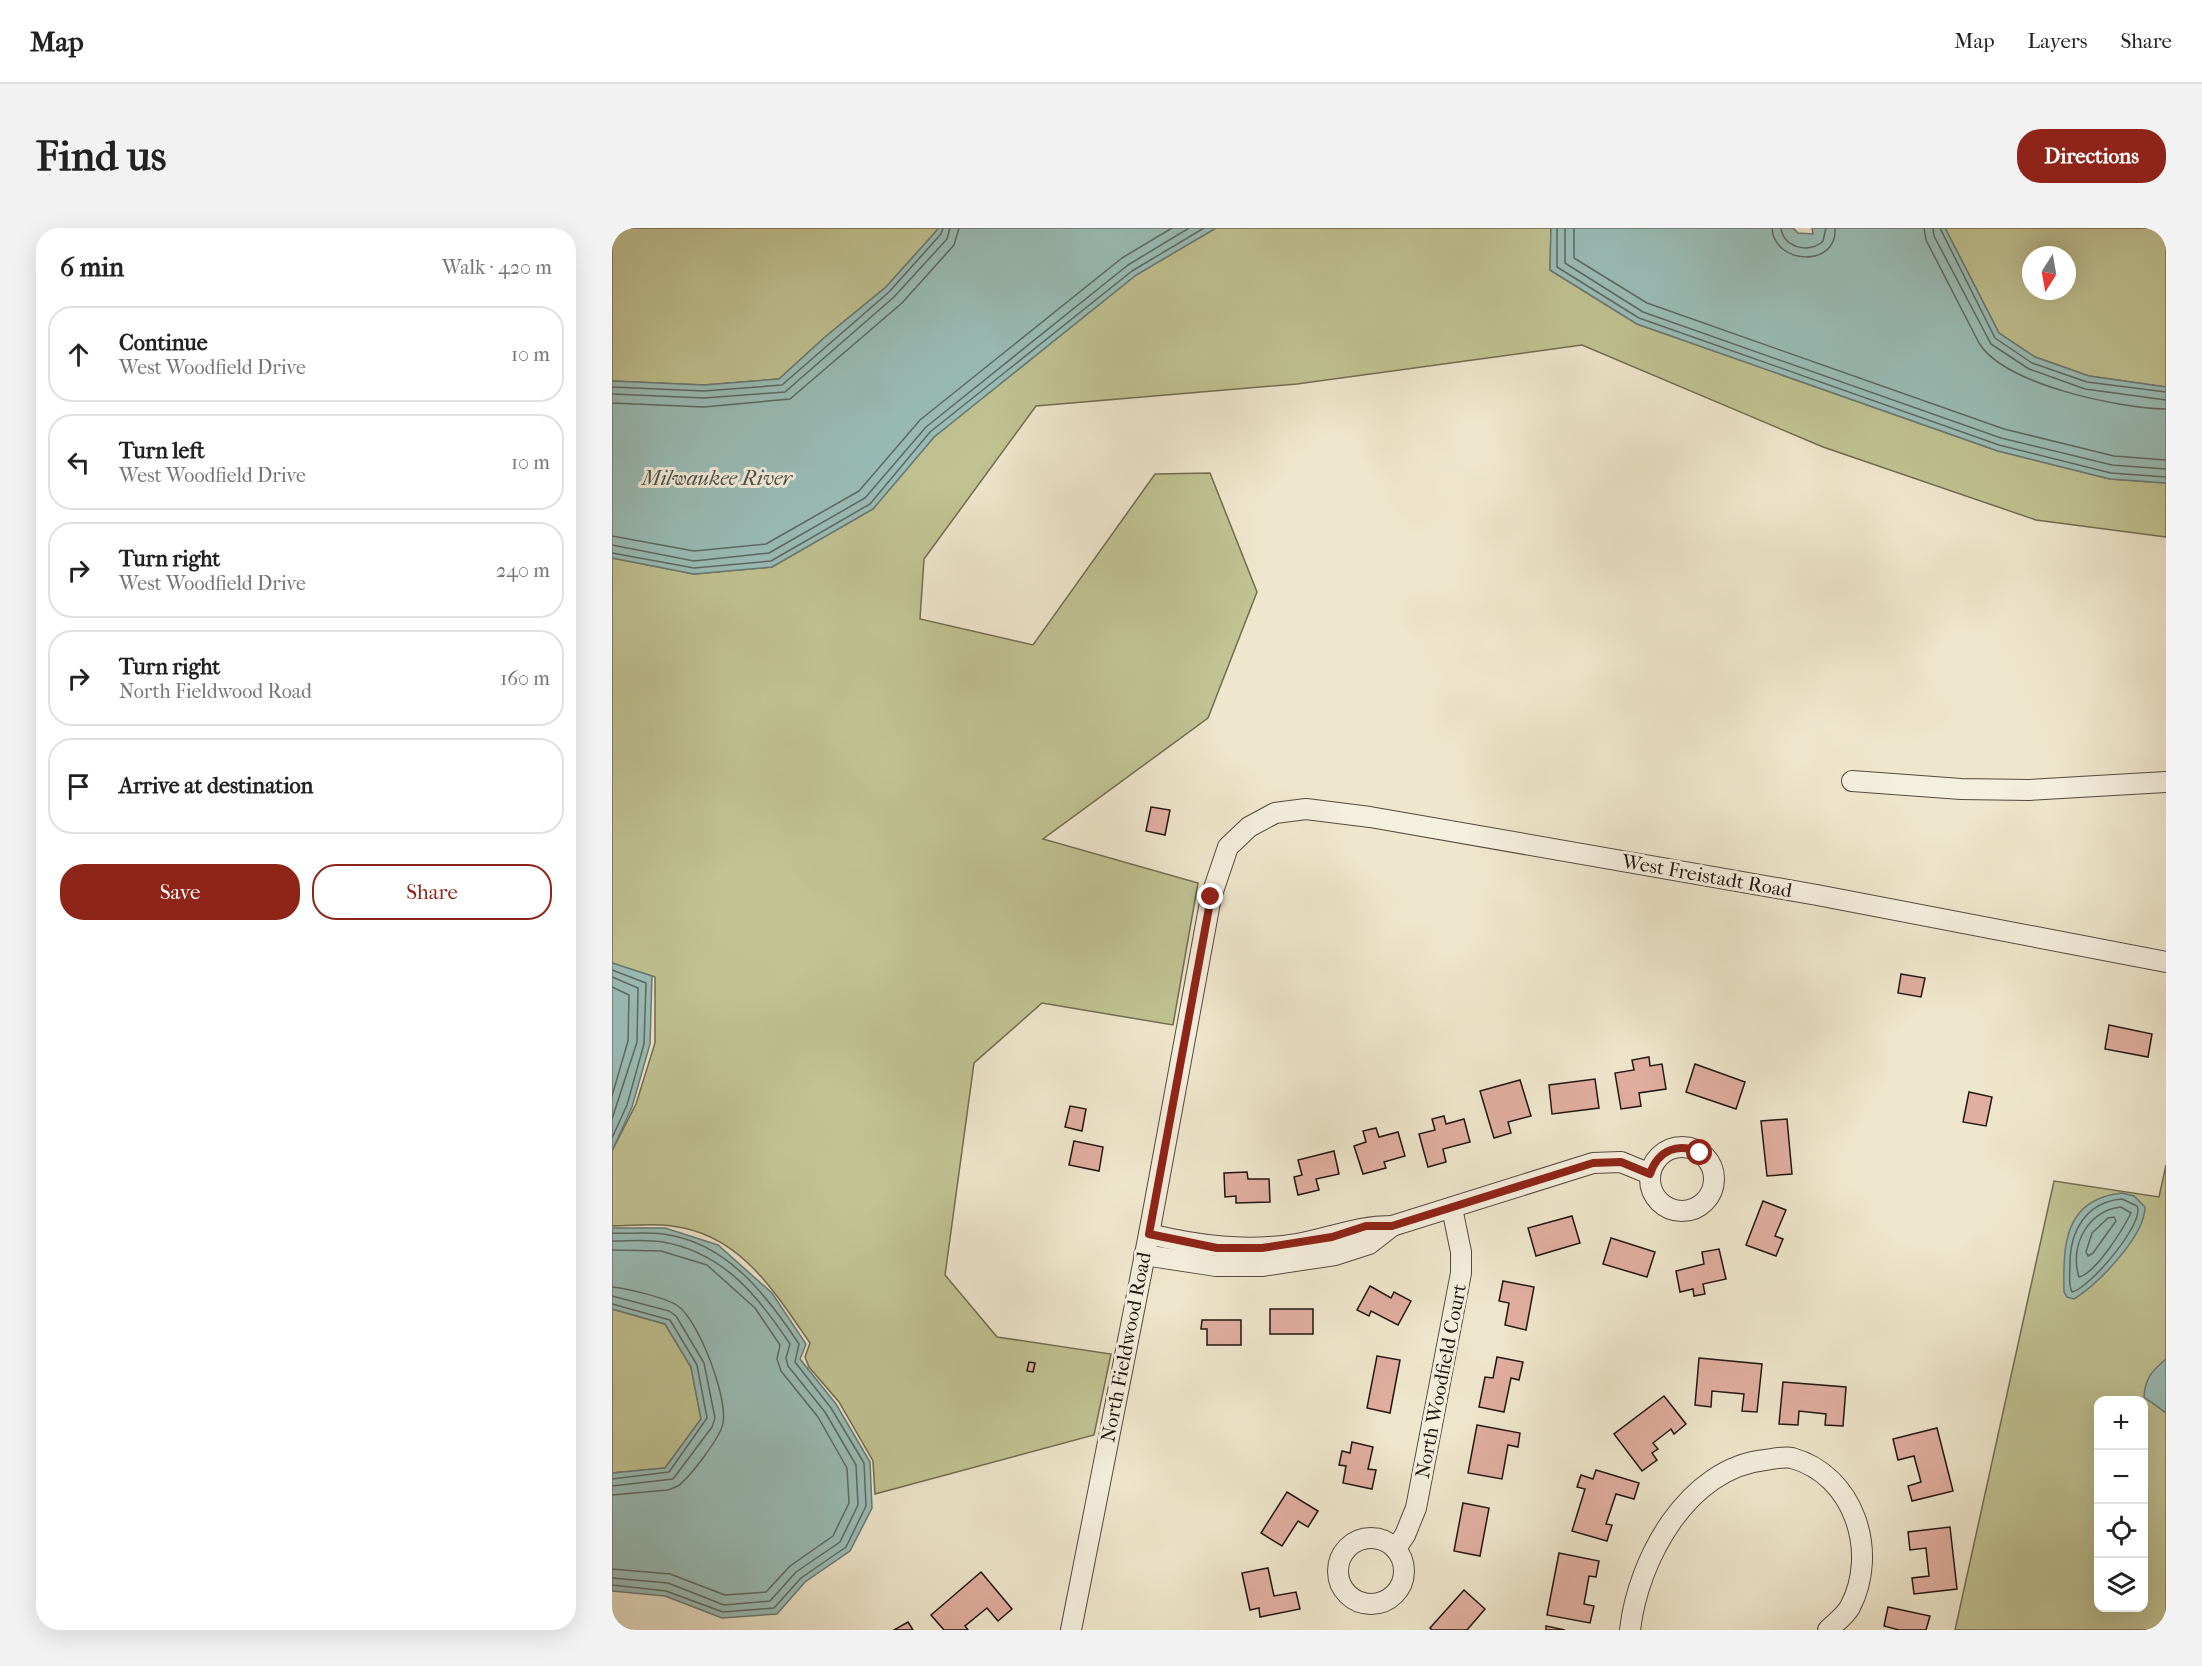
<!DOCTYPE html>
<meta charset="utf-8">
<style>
:root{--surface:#fff;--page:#f2f2f2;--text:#222;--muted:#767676;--line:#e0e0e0;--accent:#8f2418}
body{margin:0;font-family:"IM FELL French Canon",serif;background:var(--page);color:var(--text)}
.controls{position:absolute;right:18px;bottom:18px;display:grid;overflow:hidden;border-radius:12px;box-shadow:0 6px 24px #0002}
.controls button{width:54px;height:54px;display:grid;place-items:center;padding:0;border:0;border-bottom:2px solid var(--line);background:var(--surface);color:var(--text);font:30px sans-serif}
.compass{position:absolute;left:1410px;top:18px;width:54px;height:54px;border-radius:50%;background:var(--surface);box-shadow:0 6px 24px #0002;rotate:191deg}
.stop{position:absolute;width:18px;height:18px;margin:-14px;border:4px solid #8f2418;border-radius:50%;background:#fff}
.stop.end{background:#8f2418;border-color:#fff;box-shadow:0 2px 6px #0008}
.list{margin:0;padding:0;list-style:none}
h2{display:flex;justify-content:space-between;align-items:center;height:78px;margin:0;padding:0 24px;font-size:26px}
h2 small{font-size:20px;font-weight:400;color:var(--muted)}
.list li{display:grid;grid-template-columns:39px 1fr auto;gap:18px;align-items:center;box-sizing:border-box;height:96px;margin:0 12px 12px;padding:0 12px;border:2px solid var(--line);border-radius:24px}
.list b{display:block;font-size:22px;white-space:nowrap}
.list p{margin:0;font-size:20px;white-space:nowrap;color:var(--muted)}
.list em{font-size:20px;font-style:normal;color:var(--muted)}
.actions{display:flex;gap:12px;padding:18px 24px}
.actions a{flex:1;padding:14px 0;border:2px solid var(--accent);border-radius:24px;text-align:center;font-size:21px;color:var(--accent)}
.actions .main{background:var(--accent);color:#fff}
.icon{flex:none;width:33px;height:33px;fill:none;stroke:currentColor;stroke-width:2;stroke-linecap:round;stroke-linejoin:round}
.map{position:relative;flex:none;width:1554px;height:1402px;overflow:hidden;border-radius:24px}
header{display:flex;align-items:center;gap:36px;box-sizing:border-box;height:84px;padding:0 30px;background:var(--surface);border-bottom:2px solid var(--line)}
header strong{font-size:28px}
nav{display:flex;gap:33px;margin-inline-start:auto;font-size:21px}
.intro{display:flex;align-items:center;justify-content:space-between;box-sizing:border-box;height:144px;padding:0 36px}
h1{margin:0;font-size:42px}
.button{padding:15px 27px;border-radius:24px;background:var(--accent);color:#fff;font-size:21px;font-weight:700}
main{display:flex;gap:36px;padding:0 36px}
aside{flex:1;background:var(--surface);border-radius:24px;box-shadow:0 6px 24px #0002}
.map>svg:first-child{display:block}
.green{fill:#c1c393;stroke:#716c52;stroke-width:1.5;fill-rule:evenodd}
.water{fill:#9abfba;stroke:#6a7b76;stroke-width:1.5}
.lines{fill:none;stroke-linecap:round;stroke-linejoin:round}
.shore{stroke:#5e6a65;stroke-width:1.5}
.building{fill:#e1aea0;stroke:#211610;stroke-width:1.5}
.minor-casing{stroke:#544a3f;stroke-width:22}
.minor{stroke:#f5efde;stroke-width:20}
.route{stroke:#8f2418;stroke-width:8}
.labels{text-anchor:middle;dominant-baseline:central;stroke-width:6;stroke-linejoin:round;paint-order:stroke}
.street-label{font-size:20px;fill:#211610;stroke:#f5efde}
.water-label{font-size:21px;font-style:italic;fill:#4b514c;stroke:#f5efde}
</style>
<header>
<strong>Map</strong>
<nav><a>Map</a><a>Layers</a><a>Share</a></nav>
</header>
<div class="intro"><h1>Find us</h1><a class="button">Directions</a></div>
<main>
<aside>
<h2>6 min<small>Walk · 420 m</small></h2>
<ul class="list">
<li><svg class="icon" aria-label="ahead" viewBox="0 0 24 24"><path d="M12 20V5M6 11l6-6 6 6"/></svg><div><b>Continue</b><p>West Woodfield Drive</p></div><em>10 m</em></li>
<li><svg class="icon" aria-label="left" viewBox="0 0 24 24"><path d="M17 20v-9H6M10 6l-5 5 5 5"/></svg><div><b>Turn left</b><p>West Woodfield Drive</p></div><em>10 m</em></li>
<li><svg class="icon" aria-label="right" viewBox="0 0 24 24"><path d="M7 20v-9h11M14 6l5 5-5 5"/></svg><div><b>Turn right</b><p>West Woodfield Drive</p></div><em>240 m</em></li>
<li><svg class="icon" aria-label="right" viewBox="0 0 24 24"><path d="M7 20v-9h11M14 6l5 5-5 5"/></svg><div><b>Turn right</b><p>North Fieldwood Road</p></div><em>160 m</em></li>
<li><svg class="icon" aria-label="arrive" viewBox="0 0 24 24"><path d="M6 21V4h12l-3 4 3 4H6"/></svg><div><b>Arrive at destination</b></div></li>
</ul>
<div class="actions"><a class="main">Save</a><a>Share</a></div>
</aside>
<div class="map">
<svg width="1554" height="1402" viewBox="0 0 1554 1402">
<rect width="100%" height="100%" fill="#efe7cd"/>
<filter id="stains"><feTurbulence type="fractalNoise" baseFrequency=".00333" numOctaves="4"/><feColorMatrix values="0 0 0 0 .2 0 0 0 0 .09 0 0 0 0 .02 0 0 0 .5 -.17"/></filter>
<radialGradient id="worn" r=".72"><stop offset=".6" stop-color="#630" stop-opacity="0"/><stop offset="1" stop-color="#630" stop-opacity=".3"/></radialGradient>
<!-- green -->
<g class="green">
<polygon points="0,0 327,0 274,59 213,109 167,151 92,157 0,153"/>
<path d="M 604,0 L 939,0 L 938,42 L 1025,96 L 1386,223 L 1498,251 L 1554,255 L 1554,309 L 1424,292 L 1211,219 L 970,117 L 685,156 L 424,178 L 312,331 L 308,391 L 421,417 L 543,246 L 598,245 L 645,364 L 596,490 L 431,611 L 586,655 L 561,797 L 430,775 L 362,835 L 333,1047 L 385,1109 L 499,1126 L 482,1207 L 263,1266 L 261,1233 L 227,1174 L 197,1139 L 193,1129 L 198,1115 C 162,1063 128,1006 60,998 C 40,995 19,998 0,998 L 0,923 L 24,876 L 43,815 L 43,749 L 0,735 L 0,330 L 82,346 L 160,339 L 261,281 L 322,209 L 524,47 Z"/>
<path d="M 1333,0 L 1554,0 L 1554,159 L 1477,148 L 1423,129 L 1387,105 ZM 1419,27 L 1455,27 L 1455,63 L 1419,63 Z"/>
<path d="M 1554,937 L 1554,1402 L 1343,1402 L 1442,953 L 1547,969 ZM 1486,1172 L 1532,1172 L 1532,1380 L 1486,1380 Z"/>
<polygon points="0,1081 53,1096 79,1139 89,1191 53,1240 0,1245"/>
</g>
<!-- water -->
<g class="water">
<polygon points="327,0 604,0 524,47 322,209 261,281 160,339 82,346 0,330 0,153 92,157 167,151 213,109 274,59"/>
<polygon points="939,0 1181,0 1186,5 1201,6 1200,0 1333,0 1387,105 1423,129 1477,148 1554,159 1554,255 1498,251 1386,223 1025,96 938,42"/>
<polygon points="0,735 40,748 38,816 20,879 0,923"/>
<path d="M 1510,965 L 1522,968 L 1533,979 C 1533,1008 1486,1056 1462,1071 L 1455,1069 L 1452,1064 C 1451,1017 1452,971 1510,965 Z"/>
<polygon points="0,1000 53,1000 106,1017 160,1065 194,1116 188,1131 224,1176 258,1234 260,1280 238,1323 193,1354 165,1386 110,1390 53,1368 0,1363 0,1245 53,1240 89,1191 79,1139 53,1096 0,1081"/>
<path d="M 1554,1131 L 1554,1185 L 1532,1169 C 1533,1150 1540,1143 1554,1131 Z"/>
</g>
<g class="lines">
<!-- shore -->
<g class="shore">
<polyline points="945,0 945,39 1027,90 1387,217 1499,245 1554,249"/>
<polyline points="953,0 953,35 1031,84 1389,210 1500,237 1554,241"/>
<polyline points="962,0 962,30 1035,75 1392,201 1502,228 1554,232"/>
<path d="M 1160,0 C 1162,37 1226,40 1223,0"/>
<path d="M 1169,0 C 1171,20 1198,26 1211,13 L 1214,0"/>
<path d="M 1312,0 L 1314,12 L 1367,115 C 1393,157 1507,180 1554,181"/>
<polyline points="1321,0 1322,8 1379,116 1417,141 1473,161 1554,172"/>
<polyline points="1328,0 1383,110 1420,135 1475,154 1554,164"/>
<polyline points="0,159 92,163 170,157 277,64 329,6 331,0"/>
<polyline points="0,166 92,170 173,164 282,69 335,11 338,0"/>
<polyline points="0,175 92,179 178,171 290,75 342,17 347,0"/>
<polyline points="0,308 82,323 154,316 247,263 308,192 510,30 560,0"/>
<polyline points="0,317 82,333 157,325 253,270 314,199 516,37 577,0"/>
<polyline points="0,325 82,340 159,333 258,276 318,204 520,43 592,0"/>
<polyline points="0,742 34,755 32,816 15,877 0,910"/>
<polyline points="0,749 26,760 25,814 0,891"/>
<polyline points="0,759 17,767 16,813 0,868"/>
<path d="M 1510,971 L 1525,978 C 1534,994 1477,1061 1460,1064 C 1456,1056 1458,1045 1458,1036 C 1458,1003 1474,974 1510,971 Z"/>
<path d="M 1509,979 L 1519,985 C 1511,1001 1484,1045 1467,1049 C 1457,1018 1476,982 1509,979 Z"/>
<polygon points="1496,990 1502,989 1504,993 1481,1025 1476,1028 1474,1024 1480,1005"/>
<path d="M 0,1005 C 17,1006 34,1004 51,1006 C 114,1014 154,1066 187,1116 L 183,1134 L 219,1180 L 252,1235 L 254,1278 L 234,1319 L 189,1350 L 162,1380 L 111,1384 L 54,1363 L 0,1357"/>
<path d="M 0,1013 C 17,1013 35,1011 51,1014 C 112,1025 146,1068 178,1116 L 174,1130 L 176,1138 L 213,1184 L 244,1237 L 246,1277 L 228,1314 L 184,1344 L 158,1373 L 112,1377 L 56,1355 L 0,1350"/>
<polyline points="0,1022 49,1023 95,1037 143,1080 168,1117 165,1131 169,1143 206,1189 235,1240 237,1275 221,1308 178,1338 154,1364 113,1367 58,1346 0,1341"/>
<path d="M 0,1059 C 14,1060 55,1070 66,1078 C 87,1093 116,1170 111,1195 C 109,1209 77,1250 66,1258 L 56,1262 L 0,1267"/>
<polyline points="0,1068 57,1083 64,1088 92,1135 103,1190 100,1199 61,1251 0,1258"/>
<polyline points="0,1076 58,1092 85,1137 95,1190 57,1244 0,1251"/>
</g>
</g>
<!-- building -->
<g class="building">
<polygon points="539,579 558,582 553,607 534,603"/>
<polygon points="1289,746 1313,750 1309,769 1286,765"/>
<polygon points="1497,797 1540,806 1536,829 1493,821"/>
<polygon points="1037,829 1038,838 1050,836 1054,861 1027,865 1029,878 1009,881 1003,845 1022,842 1020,832"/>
<polygon points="1083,836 1133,854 1124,881 1074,864"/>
<polygon points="983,851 987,880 940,886 937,857"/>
<polygon points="908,852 919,888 896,894 899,905 882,910 868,863"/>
<polygon points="1357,864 1380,869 1374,898 1351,894"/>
<polygon points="458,878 474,881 470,903 453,899"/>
<polygon points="832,888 834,896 852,891 858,914 831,921 834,934 816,939 807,906 823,902 820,891"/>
<polygon points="1175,891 1180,946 1155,948 1149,893"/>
<polygon points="764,900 767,909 786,904 793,928 772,934 774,940 751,946 742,918 754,914 751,903"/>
<polygon points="462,913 491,919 487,943 457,937"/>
<polygon points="722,923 727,946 704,951 707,962 686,967 682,949 690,947 686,932"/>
<polygon points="635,944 636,951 657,951 658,974 624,975 624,968 613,969 612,945"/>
<polygon points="1151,973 1174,982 1163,1008 1171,1011 1164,1028 1134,1017"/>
<polygon points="960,988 968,1015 924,1028 916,1000"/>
<polygon points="999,1010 1043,1024 1035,1049 991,1036"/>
<polygon points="1107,1021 1114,1051 1091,1056 1093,1066 1082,1068 1081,1061 1068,1064 1064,1043 1092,1036 1090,1024"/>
<polygon points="891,1053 922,1059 914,1102 893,1097 897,1075 887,1073"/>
<polygon points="758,1058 779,1070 782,1064 799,1073 786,1097 759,1083 757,1088 745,1082"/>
<rect x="658" y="1081" width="43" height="25"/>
<polygon points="590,1092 629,1092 629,1117 595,1117 595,1101 589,1101"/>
<polygon points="765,1128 788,1132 778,1185 755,1180"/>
<polygon points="885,1129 911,1134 907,1152 899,1150 892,1184 867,1179 873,1149 881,1150"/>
<polygon points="1087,1130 1150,1136 1145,1184 1130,1183 1132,1166 1100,1163 1099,1179 1083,1177"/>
<polygon points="417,1134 423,1135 421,1144 415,1143"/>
<polygon points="1171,1154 1234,1159 1231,1198 1213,1197 1214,1186 1187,1183 1186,1197 1167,1196"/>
<polygon points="1052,1168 1074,1196 1062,1206 1059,1201 1041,1215 1046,1221 1040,1225 1045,1232 1030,1243 1002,1206"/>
<polygon points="865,1197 908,1205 906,1219 896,1217 890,1251 856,1245"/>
<polygon points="1325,1200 1341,1263 1300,1273 1296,1258 1309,1254 1302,1228 1286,1232 1281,1211"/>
<polygon points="740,1214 761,1219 756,1241 764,1242 760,1261 731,1255 734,1238 727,1237 730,1223 738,1225"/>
<polygon points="984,1242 1027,1255 1022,1271 1004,1266 994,1296 1000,1297 995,1313 960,1303 973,1261 965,1259 969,1247 981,1251"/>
<polygon points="675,1264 706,1283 696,1299 686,1293 670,1318 649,1305"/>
<polygon points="851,1275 877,1280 868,1328 842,1323"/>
<polygon points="1338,1299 1345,1361 1302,1366 1300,1350 1317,1348 1314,1320 1298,1322 1296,1304"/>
<polygon points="947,1325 987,1333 984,1349 977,1348 972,1376 982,1378 978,1395 935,1387"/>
<polygon points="656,1340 662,1368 684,1364 688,1381 648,1389 647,1380 638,1382 630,1345"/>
<polygon points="369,1344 400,1381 386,1393 375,1380 353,1398 356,1402 332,1402 319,1387"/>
<polygon points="852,1362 873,1381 855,1402 820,1402 818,1400"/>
<polygon points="1276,1379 1318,1388 1314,1402 1287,1402 1272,1398"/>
<polygon points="296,1394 301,1402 282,1402"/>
<polygon points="934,1398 953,1402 934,1402"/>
</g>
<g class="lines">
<defs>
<g id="minor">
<polyline points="1240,553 1349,561 1417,562 1554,554"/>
<circle cx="1070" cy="951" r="32"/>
<path d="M 537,1006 C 586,1018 634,1024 684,1016 C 719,1010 744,998 780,998 L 981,935 L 1009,934 L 1038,946"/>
<polyline points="532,1027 604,1038 650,1038 723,1027 757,1016 780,998"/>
<circle cx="759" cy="1343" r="33"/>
<polyline points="784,1320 793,1307 804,1280 849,1045 849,1024 840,980"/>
<polyline points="459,1402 537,1006 599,669 616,619 637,599 663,585 694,581 758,589 1205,667 1554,734"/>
<path d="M 1018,1402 C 1026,1331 1076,1240 1153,1232 C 1161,1231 1172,1228 1180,1230 C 1242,1247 1267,1324 1238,1379 C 1234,1387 1223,1395 1216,1402"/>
</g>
</defs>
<!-- minor casing -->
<use href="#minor" class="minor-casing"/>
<!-- minor -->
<use href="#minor" class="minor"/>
</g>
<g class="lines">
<!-- route -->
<path class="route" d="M 599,669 L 537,1006 L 605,1020 L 650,1020 L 720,1009 L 754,998 L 780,998 L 981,935 L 1009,934 L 1038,946 C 1046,922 1066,914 1088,925"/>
</g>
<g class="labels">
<!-- street labels -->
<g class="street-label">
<text transform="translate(1095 648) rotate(10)">West Freistadt Road</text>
<text transform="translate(514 1119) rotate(-79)">North Fieldwood Road</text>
<text transform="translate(829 1153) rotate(-79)">North Woodfield Court</text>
</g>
<!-- water labels -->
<g class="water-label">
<text x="105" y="250">Milwaukee River</text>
</g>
</g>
<rect width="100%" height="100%" filter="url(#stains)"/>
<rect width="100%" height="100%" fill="url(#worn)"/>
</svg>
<div class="controls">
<button>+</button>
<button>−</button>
<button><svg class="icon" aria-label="locate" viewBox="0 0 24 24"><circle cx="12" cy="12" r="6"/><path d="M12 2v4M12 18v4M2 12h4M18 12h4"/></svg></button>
<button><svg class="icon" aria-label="layers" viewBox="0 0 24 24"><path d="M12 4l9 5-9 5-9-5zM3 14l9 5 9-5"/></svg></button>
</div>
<svg class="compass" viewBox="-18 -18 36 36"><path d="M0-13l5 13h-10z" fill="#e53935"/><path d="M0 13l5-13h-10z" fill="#767676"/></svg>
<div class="stop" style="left:1088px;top:925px"></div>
<div class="stop end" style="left:599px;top:669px"></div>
</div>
</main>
